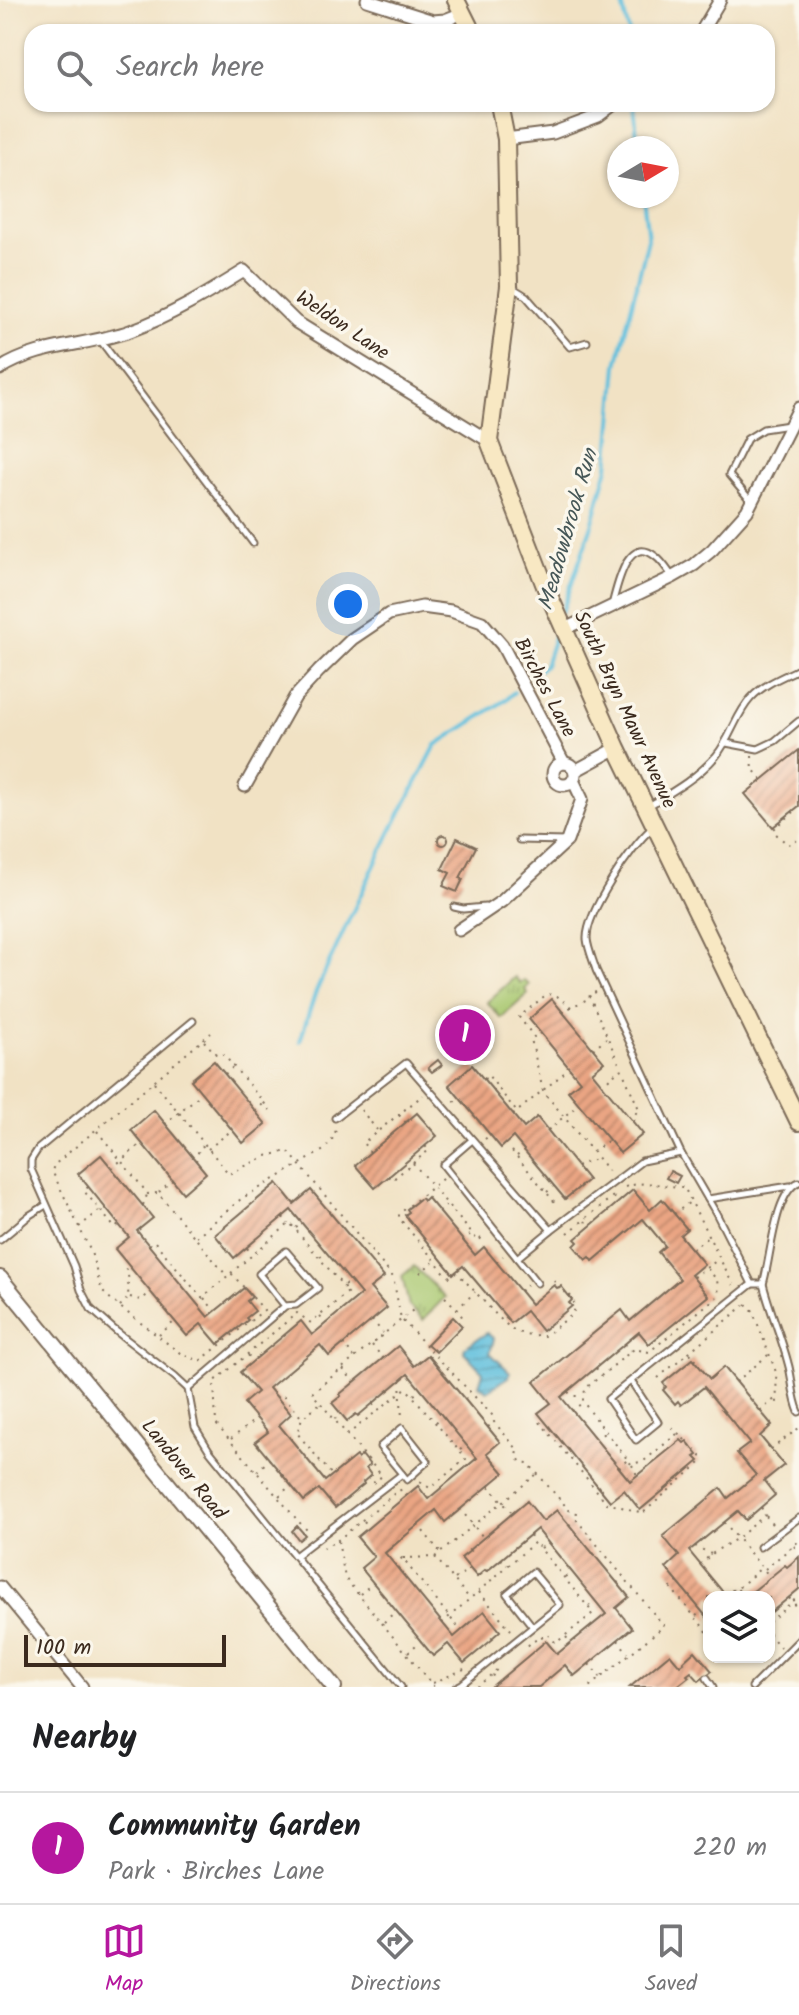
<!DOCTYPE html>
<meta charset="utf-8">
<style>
:root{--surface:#fff;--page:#f2f2f2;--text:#202124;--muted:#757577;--line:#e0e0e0;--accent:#b5179e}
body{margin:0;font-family:Kalam,sans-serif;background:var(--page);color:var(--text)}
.controls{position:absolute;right:24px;bottom:24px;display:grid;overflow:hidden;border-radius:16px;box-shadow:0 2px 6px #0004}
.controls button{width:72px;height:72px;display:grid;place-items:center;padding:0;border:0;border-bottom:2px solid var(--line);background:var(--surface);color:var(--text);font:40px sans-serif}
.compass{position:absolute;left:607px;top:136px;width:72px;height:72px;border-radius:50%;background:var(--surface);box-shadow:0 2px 6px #0004;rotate:80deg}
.scale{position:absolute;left:24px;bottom:20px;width:202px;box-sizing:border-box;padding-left:8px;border:4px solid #3b2a1e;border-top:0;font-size:22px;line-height:28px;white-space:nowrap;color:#3b2a1e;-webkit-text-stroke:6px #fbf7ec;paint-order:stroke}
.you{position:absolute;left:348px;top:604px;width:28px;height:28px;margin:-20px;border:6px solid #fff;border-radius:50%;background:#1a73e8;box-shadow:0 0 0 12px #1a73e833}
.badge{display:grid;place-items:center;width:52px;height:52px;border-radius:50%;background:var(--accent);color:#fff;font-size:26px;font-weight:700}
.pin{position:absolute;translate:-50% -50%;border:4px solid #fff;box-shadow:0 2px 8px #0006}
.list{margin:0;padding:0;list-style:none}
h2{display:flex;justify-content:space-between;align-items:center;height:104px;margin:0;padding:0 32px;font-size:34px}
h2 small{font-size:26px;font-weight:400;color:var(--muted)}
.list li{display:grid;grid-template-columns:52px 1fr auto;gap:24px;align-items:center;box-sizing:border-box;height:112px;padding:0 32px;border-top:2px solid var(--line)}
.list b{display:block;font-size:30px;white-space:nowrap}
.list p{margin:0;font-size:26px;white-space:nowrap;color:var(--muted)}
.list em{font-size:26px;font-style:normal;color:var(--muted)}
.icon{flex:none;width:44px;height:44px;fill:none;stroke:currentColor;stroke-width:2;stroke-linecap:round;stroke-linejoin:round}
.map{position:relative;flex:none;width:799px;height:1687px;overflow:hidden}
.search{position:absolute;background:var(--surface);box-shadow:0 2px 6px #0004;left:24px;right:24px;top:24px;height:88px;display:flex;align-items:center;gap:20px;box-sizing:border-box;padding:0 28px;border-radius:24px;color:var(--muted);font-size:30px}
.sheet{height:216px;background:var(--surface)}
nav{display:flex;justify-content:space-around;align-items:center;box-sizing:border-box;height:112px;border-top:2px solid var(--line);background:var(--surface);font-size:22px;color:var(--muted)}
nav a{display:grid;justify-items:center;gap:4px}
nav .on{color:var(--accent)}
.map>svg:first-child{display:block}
.grass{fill:url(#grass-tufts);stroke:#727947;stroke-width:2}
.garden{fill:#a9c870;stroke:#727947;stroke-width:2}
.water{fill:url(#water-rules);stroke:#4d747e;stroke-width:2}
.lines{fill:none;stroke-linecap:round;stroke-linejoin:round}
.stream{stroke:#5fbfdd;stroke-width:4}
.building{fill:url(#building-hatch)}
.service-casing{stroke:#7b6a58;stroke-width:9}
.minor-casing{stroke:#7b6a58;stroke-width:15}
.tertiary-casing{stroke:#7b6a58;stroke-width:18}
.secondary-casing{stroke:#7b6a58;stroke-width:20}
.path{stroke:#7b6a58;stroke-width:2;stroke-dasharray:2 6;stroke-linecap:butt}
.service{stroke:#fff;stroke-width:5}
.minor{stroke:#fff;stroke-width:11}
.tertiary{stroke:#fff;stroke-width:14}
.secondary{stroke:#f8e8c3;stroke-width:16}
.labels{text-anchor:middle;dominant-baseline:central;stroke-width:7;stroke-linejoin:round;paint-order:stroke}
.street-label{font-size:20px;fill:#3b2a1e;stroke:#fbf7ec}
.water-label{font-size:22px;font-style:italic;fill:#465757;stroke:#fbf7ec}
</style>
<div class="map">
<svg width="799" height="1687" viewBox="0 0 799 1687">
<defs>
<pattern id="grass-tufts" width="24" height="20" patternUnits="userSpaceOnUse" patternTransform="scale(2)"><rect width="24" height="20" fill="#a9c870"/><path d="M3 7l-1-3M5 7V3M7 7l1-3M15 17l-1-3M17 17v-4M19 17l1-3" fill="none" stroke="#8ba35b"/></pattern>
<pattern id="water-rules" width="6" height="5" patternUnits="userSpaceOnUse" patternTransform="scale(2)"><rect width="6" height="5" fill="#5fbfdd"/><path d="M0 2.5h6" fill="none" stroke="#509bb3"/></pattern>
<pattern id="building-hatch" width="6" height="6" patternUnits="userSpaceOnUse" patternTransform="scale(2)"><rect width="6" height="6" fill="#eaa583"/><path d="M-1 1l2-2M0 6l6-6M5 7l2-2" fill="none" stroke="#bf876b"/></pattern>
</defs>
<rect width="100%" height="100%" fill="#fbf7ec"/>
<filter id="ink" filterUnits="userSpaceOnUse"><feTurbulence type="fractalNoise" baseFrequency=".0125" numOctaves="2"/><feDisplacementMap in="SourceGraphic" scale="16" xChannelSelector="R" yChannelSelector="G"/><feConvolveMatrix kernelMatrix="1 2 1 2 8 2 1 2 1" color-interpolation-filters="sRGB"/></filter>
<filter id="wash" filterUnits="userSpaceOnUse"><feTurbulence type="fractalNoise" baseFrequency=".006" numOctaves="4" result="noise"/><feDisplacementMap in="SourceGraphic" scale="32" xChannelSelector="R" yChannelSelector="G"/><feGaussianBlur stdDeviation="1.8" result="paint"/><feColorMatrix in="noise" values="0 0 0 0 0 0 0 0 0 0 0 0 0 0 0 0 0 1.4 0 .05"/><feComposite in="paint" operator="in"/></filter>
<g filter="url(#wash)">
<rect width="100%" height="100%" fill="#f1e2c4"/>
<!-- grass -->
<g class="grass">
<polygon points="515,977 520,983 524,980 529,985 525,989 528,994 501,1018 487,1002"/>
<polygon points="414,1266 445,1297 423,1320 409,1306 402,1276"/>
</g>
<!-- garden -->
<polygon class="garden" points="474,1015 487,1031 457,1056 444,1040"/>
<!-- water -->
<polygon class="water" points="487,1333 494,1339 490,1353 510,1372 509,1377 487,1391 479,1385 483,1372 464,1352 465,1347"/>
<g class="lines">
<!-- stream -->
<g class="stream">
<polyline points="621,0 629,32"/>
<polyline points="634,104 638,148"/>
<polyline points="562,612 592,525 608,467 617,365 648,239 643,196"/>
<polyline points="531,677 545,665 557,628"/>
<polyline points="300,1041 315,994 346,926 390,833 436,745 504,701 514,692"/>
</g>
</g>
<g id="blocks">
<!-- building -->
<g class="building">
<polygon points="799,750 799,806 773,827 745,794"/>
<circle cx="443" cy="840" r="5"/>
<polygon points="457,838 476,847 460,878 463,879 457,892 443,886 450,873 442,869"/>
<polygon points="552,999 604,1062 592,1072 643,1134 620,1153 568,1091 580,1081 529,1019"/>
<polygon points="438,1060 442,1065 432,1072 428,1068"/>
<polygon points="214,1061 266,1124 243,1143 191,1080"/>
<polygon points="472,1065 524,1128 537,1117 588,1180 565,1199 513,1137 501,1148 449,1085"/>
<polygon points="154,1110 206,1173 183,1193 131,1130"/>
<polygon points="417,1113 437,1136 375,1188 355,1165"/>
<polygon points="101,1155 153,1218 137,1231 208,1317 244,1288 252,1297 247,1301 255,1311 246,1318 248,1320 218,1344 201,1324 187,1336 115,1249 129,1237 78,1174"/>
<polygon points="670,1171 680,1176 676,1183 666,1178"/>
<polygon points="277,1183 294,1204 311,1190 384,1277 370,1288 387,1308 329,1356 320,1345 269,1388 291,1414 279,1425 325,1481 356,1456 358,1459 362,1455 370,1465 366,1468 371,1475 363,1482 364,1484 335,1508 319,1489 304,1501 255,1442 268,1432 244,1403 257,1392 240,1372 301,1321 312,1335 361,1294 291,1210 234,1258 215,1235"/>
<polygon points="633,1190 650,1210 662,1199 687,1229 680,1235 704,1264 691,1275 708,1296 649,1344 639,1332 561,1397 630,1481 681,1440 684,1443 687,1441 698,1455 695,1457 699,1461 640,1510 624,1490 610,1501 538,1413 551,1403 534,1382 622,1310 630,1321 680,1279 658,1252 665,1246 643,1219 593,1261 590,1257 586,1260 574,1246 578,1242 575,1239"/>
<polygon points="427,1197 475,1255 484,1247 531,1304 554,1285 557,1288 561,1286 572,1300 569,1303 572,1306 542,1331 526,1311 511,1323 463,1266 453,1274 405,1215 409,1212 407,1209 421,1198 423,1201"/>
<polygon points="453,1317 462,1326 436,1352 427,1344"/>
<polygon points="398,1346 414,1366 428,1355 500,1442 487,1453 504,1473 445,1522 436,1510 385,1553 454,1637 484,1611 500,1631 492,1638 493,1639 464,1663 448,1644 433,1656 361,1568 374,1557 357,1537 418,1486 428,1499 477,1458 408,1374 358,1416 356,1414 347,1421 332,1403 341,1396 340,1394"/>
<polygon points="693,1359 710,1379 724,1367 772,1425 760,1436 784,1465 764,1481 775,1495 746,1520 738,1511 689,1551 727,1597 709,1597 709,1620 666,1568 679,1556 663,1536 721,1488 728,1498 756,1475 737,1453 750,1443 704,1387 681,1405 678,1401 675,1404 663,1390 666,1387 663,1383"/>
<polygon points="527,1501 543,1521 557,1510 629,1597 616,1608 632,1628 574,1676 565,1665 539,1687 491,1687 546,1641 557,1654 606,1614 537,1529 487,1571 485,1570 477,1577 461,1558 470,1551 469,1550"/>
<polygon points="297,1526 305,1535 299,1540 292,1531"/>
<polygon points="799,1557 799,1589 769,1614 769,1597 746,1597 785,1565 787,1567"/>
<polygon points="695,1651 712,1671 699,1681 691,1672 687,1675 689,1677 676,1687 630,1687 670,1654 680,1666 684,1663 683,1662"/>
</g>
</g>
</g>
<g filter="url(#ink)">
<use href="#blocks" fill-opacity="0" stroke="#7b6a58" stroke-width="2"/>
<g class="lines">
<defs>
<g id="service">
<polyline points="513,288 526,296 570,347 587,342"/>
<polyline points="100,340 253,543"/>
<polyline points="750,500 729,475 747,439 763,429 789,425"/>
<path d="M 612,605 C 617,587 627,534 655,556 C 662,561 667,569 672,576"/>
<polyline points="726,743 758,749 775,741 799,721"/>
<path d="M 647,807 C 672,792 697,778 716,756 C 731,738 736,714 751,698 C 764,684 782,677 799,669"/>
<path d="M 651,829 C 632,845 586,913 587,939 C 588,949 593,960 596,970 L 681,1153 L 716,1213 L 752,1284 L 763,1284 C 771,1259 774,1192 799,1182"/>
<polyline points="519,840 566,841"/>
<polyline points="454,907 463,909 485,907"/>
<polyline points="193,1021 38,1149 31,1160 31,1169 74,1266 81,1290 91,1309 117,1332 175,1377 188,1389 195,1427 209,1450 401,1687"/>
<polyline points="335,1118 406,1063 551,1230 642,1161 681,1153"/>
<polyline points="472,1140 443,1165 537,1283"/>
<polyline points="708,1199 790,1186"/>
<polyline points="0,1240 30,1215 46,1205"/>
<polyline points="517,1258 551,1230"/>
<path d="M 763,1284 C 770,1311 781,1336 788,1363 C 793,1380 792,1396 799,1412"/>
<polyline points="631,1381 658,1422 636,1440 608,1399 752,1284"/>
<polyline points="188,1389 285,1306 296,1305 318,1288 286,1251 259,1274 285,1306"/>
<polygon points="402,1428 428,1461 407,1480 380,1447"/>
<polyline points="760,1547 799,1518"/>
<polyline points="295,1556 402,1474"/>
<polyline points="707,1678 713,1687"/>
<polyline points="456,1687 462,1684 560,1605 533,1572 507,1594 533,1627"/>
<polyline points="752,1687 799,1640"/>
</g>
<g id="minor">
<polyline points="367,0 433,21 445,20 463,13"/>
<polyline points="701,32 720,0"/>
<polyline points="506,139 553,133 598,116 614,104"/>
<path d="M 0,369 C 38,344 88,346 130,331 C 171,316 207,294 244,271 L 296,322 L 489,441"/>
<polyline points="565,629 673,577 694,565 712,550 747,511 799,408"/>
<circle cx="564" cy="774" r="11"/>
<polyline points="575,771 617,748"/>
<polyline points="245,786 295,697 319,671 352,639 389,614 422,607 451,611 482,622 502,645 564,763"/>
<polyline points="459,930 502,901 567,841 582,799 573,780"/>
<polyline points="0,1587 82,1687"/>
</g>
<polyline id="tertiary" points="0,1278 334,1687"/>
<g id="secondary">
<polyline points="456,0 472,32"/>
<polyline points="499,104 506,139 509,286 489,441 545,586 617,748 799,1122"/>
</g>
</defs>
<!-- service casing -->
<use href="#service" class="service-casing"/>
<!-- minor casing -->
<use href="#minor" class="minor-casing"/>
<!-- tertiary casing -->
<use href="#tertiary" class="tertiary-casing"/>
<!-- secondary casing -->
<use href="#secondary" class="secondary-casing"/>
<!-- path -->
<g class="path">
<polyline points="752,756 753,769 761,779"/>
<polyline points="794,812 774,829 775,833 787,844 793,844 799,838"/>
<polyline points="596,992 589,995 639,1109 635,1114 633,1121"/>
<polyline points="571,1007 557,996 547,994 519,1017 534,1037 531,1039 543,1091 609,1172"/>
<polyline points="563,1013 571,1007 590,998"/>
<polyline points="204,1041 216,1054 224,1055 270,1110"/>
<polyline points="593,1049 606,1038"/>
<polyline points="225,1074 233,1067"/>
<polyline points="484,1079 488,1075 516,1111"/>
<polyline points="154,1082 229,1174 266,1156 288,1151 393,1277 401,1319 493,1416 494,1422 518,1450 517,1457 521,1462 528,1463 570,1511 577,1513 576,1519 664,1626 589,1687"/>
<polyline points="602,1085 620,1069"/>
<polyline points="454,1102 460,1098"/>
<polyline points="361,1110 377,1130"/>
<polyline points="255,1111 263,1104"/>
<polyline points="399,1115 406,1123"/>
<polyline points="513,1115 570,1068"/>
<polyline points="165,1124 202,1093"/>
<polyline points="548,1130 579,1104"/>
<polyline points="97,1131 148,1194 158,1193 226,1275"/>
<polyline points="485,1139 490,1135"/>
<polyline points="208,1149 232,1130"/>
<polyline points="512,1151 557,1205"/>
<polyline points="370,1152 363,1143 423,1095"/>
<polyline points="593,1152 609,1140"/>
<polyline points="517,1156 524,1150"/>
<polyline points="196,1161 199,1149 204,1145"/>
<polyline points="413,1163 478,1241 485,1235"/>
<path d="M 577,1166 C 583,1162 589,1163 596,1158"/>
<polyline points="112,1168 142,1143"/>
<polyline points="389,1176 392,1180 429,1150 425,1146"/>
<path d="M 442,1179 L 399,1214 L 399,1218 L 446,1274 L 450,1277 L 457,1273 C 472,1286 504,1328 518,1332 C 525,1335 536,1335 544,1336 L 572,1315 C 578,1305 573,1300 567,1291 L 564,1293 L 552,1279"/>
<polyline points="88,1187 84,1191 115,1228 119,1225"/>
<path d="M 625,1187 C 651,1179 660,1187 684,1187 L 733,1285"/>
<polyline points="159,1192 172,1180"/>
<polyline points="547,1192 554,1186"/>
<polyline points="614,1197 618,1203"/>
<polyline points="143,1205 147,1195"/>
<polyline points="439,1212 446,1206"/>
<polyline points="674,1214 690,1202"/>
<polyline points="283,1217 288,1224"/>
<polyline points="585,1221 589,1227"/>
<polyline points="79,1227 99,1211"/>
<polyline points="296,1228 302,1223"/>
<polyline points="568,1233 617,1193"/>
<polyline points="196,1237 241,1199 324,1150 331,1142 337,1128"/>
<polyline points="463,1241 470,1235"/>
<polyline points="149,1245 154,1241 202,1298 231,1273 264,1310 200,1361 180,1353 120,1307 104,1293 100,1285 91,1252 52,1171 54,1165 211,1033"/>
<polyline points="247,1248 252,1254"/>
<polyline points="692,1249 708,1237"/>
<polyline points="320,1257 326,1252"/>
<polyline points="497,1262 503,1256"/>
<polyline points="231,1273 290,1223 348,1292 311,1323 297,1313 214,1382 216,1424 299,1522 308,1531"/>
<polyline points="420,1273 433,1262"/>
<polyline points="693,1277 719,1259"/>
<polyline points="344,1285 350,1281"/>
<polyline points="520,1291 527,1285"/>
<polyline points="130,1297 140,1300 151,1293"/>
<polyline points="445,1297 457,1309 465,1321"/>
<polyline points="204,1298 215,1311"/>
<polyline points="746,1304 752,1309 776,1372 777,1404"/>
<path d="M 120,1306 L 129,1297 C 126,1285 132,1277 124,1267 L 127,1263"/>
<polyline points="457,1309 475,1292"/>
<polyline points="320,1317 326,1323"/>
<polyline points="372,1320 383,1333"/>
<polyline points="159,1335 175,1321"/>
<polyline points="343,1344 354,1357"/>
<polyline points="625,1344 631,1351"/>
<polyline points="372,1345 383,1358"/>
<polyline points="690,1353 700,1365 698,1366"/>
<polyline points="248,1355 253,1361"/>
<polyline points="596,1368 601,1374"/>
<polyline points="343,1369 354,1382"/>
<polyline points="658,1378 745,1305"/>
<polyline points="400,1380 402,1419"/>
<polyline points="736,1382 768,1355"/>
<polyline points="568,1392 573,1396 581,1396"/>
<polyline points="414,1395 421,1390"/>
<polyline points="465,1399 471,1395"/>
<polyline points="278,1400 283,1395 301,1417"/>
<polyline points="319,1404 302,1418 297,1433 332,1475"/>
<polyline points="373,1404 377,1410"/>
<polyline points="572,1411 582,1403"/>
<polyline points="760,1411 776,1398"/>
<polyline points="335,1419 341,1414"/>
<polyline points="436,1422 443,1416"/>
<polyline points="540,1422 607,1503 643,1513 700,1463 701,1456 669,1424"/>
<polyline points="488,1427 493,1423"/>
<polyline points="677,1434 644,1461 631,1464 583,1402 583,1396 586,1388 634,1349 649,1352 719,1295 717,1280 707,1268"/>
<polyline points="347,1435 406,1388 466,1459 430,1488 420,1482"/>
<polyline points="231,1439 257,1418"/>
<polyline points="290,1439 296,1434"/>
<polyline points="596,1440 605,1432"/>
<polyline points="771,1449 799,1428"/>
<polyline points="460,1450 466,1445"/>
<polyline points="632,1465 637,1475"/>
<polyline points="314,1468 320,1462"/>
<polyline points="619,1468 627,1460"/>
<polyline points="257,1471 270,1459"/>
<polyline points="373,1483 382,1476 312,1393 413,1310"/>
<polyline points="489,1486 512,1513"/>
<polyline points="279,1496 291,1485"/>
<polyline points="460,1509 483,1537"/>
<polyline points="766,1516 774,1527"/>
<polyline points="364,1521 369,1527"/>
<polyline points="724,1522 770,1577"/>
<polyline points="418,1525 440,1552"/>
<polyline points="569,1525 575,1520"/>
<polyline points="530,1535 535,1541"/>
<polyline points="338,1541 345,1578 434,1687"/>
<polyline points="695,1546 711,1554"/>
<polyline points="794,1546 799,1552"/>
<polyline points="323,1548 338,1540 395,1493 404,1488"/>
<polyline points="541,1548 548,1543"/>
<polyline points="593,1554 599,1549"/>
<polyline points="435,1557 537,1474"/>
<polyline points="403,1558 435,1557 469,1598"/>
<polyline points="501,1559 507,1565"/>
<polyline points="700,1564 717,1550 738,1538 765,1515 761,1507"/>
<polyline points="395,1565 402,1558 461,1631"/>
<polyline points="765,1569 799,1541"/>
<polyline points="565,1577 571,1571"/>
<polyline points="455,1579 470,1568"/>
<polyline points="678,1582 671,1588 709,1634"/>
<polyline points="617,1583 623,1578"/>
<polyline points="738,1589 740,1597"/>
<polyline points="479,1592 511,1630"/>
<polyline points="724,1593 738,1588 761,1568"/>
<polyline points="360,1594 373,1583"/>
<polyline points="419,1594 425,1588"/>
<polyline points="789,1598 799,1609"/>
<polyline points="589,1606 595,1600"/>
<polyline points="696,1616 702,1611"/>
<polyline points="384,1622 396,1611"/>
<polyline points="769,1622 799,1596"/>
<polyline points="442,1623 535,1542 593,1613 556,1643 547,1634 530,1643"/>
<polyline points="769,1634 780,1647"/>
<polyline points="566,1637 571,1643"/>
<polyline points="618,1640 628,1653"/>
<polyline points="528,1644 534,1651"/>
<polyline points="408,1652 421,1641"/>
<polyline points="589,1664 600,1677"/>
<polyline points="492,1675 498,1681"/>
<polyline points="433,1683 464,1669"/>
<polyline points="477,1687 500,1667"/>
</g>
<!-- service -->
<use href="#service" class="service"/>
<!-- minor -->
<use href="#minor" class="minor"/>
<!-- tertiary -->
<use href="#tertiary" class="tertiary"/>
<!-- secondary -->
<use href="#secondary" class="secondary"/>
</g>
</g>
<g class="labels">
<!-- street labels -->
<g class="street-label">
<text transform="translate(342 326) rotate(34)">Weldon Lane</text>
<text transform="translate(544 688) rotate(62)">Birches Lane</text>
<text transform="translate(624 710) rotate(65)">South Bryn Mawr Avenue</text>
<text transform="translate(183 1470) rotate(51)">Landover Road</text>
</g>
<!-- water labels -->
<g class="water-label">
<text transform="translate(569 530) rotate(-74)">Meadowbrook Run</text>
</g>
</g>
</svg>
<div class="controls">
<button><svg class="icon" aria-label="layers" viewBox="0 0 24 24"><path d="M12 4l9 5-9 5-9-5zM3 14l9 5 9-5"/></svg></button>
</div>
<svg class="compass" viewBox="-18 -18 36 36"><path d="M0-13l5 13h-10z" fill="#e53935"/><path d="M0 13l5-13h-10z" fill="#757577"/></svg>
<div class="scale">100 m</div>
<div class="you"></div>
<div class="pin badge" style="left:465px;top:1035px">1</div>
<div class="search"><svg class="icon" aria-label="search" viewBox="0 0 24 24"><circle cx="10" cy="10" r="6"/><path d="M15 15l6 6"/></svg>Search here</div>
</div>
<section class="sheet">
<h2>Nearby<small></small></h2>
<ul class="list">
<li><span class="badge">1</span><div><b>Community Garden</b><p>Park · Birches Lane</p></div><em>220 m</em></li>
</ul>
</section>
<nav>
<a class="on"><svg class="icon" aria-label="map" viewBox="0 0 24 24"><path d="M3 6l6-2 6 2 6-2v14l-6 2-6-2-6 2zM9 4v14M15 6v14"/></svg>Map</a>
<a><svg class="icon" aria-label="directions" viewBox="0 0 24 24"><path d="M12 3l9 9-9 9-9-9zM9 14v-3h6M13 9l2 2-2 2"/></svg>Directions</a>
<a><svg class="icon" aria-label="saved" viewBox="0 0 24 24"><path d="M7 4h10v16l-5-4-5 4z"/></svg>Saved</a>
</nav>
